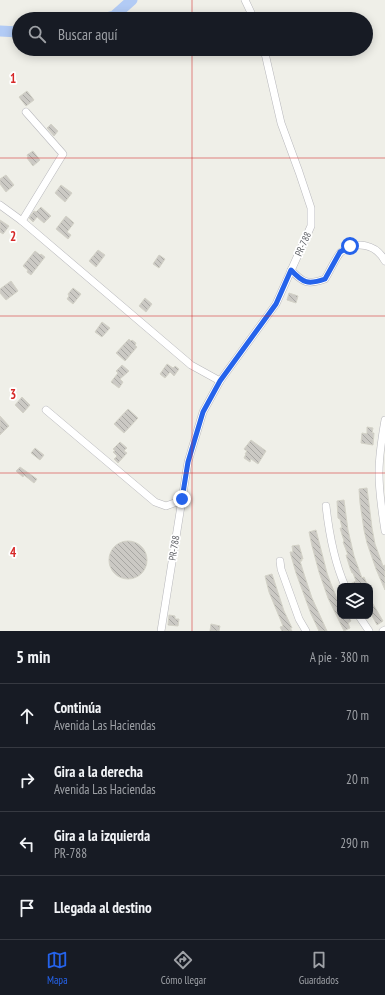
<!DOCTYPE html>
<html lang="es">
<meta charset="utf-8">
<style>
:root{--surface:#171b24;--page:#242831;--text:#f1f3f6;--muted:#9ea1a6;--line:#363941;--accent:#2563eb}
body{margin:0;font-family:"PT Sans Narrow",sans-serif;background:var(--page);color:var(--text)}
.controls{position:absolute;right:12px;bottom:12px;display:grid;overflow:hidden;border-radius:8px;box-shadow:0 2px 10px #0003}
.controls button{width:36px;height:36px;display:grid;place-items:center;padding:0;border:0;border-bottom:1px solid var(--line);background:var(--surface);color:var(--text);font:20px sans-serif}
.stop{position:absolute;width:12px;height:12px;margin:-9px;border:3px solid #2563eb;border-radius:50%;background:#fff}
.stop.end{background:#2563eb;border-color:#fff;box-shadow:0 1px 4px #0008}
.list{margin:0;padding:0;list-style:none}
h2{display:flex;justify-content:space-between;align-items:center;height:52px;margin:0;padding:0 16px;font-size:17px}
h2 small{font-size:13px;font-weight:400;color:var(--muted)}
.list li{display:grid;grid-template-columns:26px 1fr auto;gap:12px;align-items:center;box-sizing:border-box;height:64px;padding:0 16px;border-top:1px solid var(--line)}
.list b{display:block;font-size:15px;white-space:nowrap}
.list p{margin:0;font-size:13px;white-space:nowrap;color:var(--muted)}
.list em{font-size:13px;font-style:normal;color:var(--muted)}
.icon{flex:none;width:22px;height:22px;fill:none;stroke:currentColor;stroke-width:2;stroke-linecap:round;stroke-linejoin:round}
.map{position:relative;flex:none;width:385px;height:631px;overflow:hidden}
.search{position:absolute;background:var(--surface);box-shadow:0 2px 10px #0003;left:12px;right:12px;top:12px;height:44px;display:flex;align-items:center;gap:10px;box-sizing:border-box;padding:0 14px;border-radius:22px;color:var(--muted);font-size:15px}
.sheet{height:308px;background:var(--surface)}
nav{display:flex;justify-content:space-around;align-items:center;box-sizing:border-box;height:56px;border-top:1px solid var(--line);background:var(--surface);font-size:11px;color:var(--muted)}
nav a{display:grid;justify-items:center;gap:2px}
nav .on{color:var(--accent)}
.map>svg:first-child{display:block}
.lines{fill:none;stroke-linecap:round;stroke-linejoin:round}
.river{stroke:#b2cbf5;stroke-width:11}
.building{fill:url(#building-back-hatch);stroke:#d3d2c7}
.minor-casing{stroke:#b8b8bc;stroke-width:8}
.minor{stroke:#fff;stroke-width:7}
.route{stroke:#2563eb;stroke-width:5}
.grid{fill:none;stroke:#d62828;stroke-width:1;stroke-opacity:0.55}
.labels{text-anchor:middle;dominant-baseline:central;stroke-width:3.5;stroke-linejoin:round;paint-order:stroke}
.street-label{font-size:10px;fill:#5f6166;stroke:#fff}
.grid-label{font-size:13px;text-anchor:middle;font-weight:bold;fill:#d62828;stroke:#fff;stroke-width:3.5;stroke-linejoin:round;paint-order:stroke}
</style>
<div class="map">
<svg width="385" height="631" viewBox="0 0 385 631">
<defs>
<pattern id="building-back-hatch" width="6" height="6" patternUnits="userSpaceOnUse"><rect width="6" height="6" fill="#cbc9c4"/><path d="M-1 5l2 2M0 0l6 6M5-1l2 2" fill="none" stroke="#a8a7a3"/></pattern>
</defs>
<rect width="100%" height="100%" fill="#efefe8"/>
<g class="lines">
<!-- river -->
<g class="river">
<polyline points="102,19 114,16 132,0"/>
<polyline points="0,31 19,32"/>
</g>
</g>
<!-- building -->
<g class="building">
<polygon points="27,91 34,100 26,106 19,97"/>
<polygon points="51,124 58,131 54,136 47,128"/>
<polygon points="33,151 40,160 33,166 27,158 28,157 27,155"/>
<polygon points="6,175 14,185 6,192 0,184 0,179"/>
<polygon points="61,185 72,193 65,202 55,193"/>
<polygon points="41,207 51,216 44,223 37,217 33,222 29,218 34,211 36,212"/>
<polygon points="66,216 74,223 67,232 71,235 68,239 56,229"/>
<polygon points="0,220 9,226 3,234 0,232"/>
<polygon points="98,250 105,255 96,267 89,261"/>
<polygon points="35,251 40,255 41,254 45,257 31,275 27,272 28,270 23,266"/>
<polygon points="159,255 165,259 159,268 153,264"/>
<polygon points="11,281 18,291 6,300 0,293 0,289"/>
<polygon points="73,288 81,294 73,304 67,299 69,296 68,294"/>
<polygon points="289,293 298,296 296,303 287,300"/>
<polygon points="145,298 152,304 146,312 139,306"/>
<polygon points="102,322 110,328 102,337 95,332"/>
<polygon points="129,339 131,341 132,340 136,343 135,345 137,347 125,361 116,353"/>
<polygon points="167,364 173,368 175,366 179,369 174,376 170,372 165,378 160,374"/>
<polygon points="122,365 129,371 120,379 123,382 119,388 111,382 118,373 116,371"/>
<polygon points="22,397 30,405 23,413 15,405"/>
<polygon points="128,409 138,418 124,433 114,424"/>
<polygon points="0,416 9,426 0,435"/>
<polygon points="367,427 373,428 372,433 374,433 373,445 361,443 362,433 367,434"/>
<polygon points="251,440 266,451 258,464 251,459 250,462 244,458 246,454 245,454 247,451 244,449"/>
<polygon points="120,442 127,448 124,451 127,453 118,463 114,459 117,456 113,452 115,451 113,449"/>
<polygon points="35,448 44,455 40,460 31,453"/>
<polygon points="20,467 37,479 34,483 24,475 23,477 16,471"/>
<polygon points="367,488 372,528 375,544 383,566 385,565 385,590 376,569 367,543 364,530 360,503 359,489"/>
<polygon points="344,500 348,530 354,556 362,578 364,577 368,586 350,586 350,584 356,581 353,573 352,573 350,568 346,555 348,555 343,542 344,541 340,528 342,528 340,519 339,519 338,518 337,501"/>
<polygon points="316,530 327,573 331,584 340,606 340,616 348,616 351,621 348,623 350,628 344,631 328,598 319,572 312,546 309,532"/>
<circle cx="128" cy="560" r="19"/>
<polygon points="299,545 303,559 301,559 302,561 300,561 304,574 312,598 327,631 319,631 311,614 296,573 290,552 293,552 292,546"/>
<polygon points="272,574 284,611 292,628 290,628 292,631 282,631 280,627 283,626 269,592 265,576"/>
<polygon points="370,599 383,621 377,625 370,612"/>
<polygon points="169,615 175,616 175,619 179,619 178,626 168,625"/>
<polygon points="211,624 220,626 219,631 210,631"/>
</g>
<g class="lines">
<defs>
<g id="minor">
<polyline points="245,0 254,19"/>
<polyline points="0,205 22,221 191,365 220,381"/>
<polyline points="22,221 63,154 26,112"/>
<path d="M 291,270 C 303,283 308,285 325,279 C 329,273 337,255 341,252 C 356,240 376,244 385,261"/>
<polyline points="46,410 155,502 166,506 177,502 182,499"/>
<path d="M 385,420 C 382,437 379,455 379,473 C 379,492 382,512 385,531"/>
<path d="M 326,506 C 329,533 334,561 345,586"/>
<polyline points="280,561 281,569 299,619 306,631"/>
<polyline points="359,616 369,631"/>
<polyline points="161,631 188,462 203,412 220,381 276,304 311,226 311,208 299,172 281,123 264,49"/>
<polyline points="383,631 385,630"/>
</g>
</defs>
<!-- minor casing -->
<use href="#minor" class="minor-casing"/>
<!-- minor -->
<use href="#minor" class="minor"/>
</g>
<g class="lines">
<!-- route -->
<path class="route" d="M 182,499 L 188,462 L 203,412 L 220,381 L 276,304 L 291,270 C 303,283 308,285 325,279 L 340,252 L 350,246"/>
</g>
<!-- grid -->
<path class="grid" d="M 192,0 L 192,19M 192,49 L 192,631M 0,158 L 385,158M 0,316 L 385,316M 0,473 L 385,473"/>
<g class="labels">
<!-- street labels -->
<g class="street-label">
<text transform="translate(303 244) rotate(-66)">PR-788</text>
<text transform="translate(174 548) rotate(-81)">PR-788</text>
</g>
</g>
<g class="grid-label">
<text x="13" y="83">1</text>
<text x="13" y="241">2</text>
<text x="13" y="399">3</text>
<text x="13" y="557">4</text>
</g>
</svg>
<div class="controls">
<button><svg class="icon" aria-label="layers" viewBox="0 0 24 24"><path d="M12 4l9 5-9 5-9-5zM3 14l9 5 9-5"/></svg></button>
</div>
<div class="stop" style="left:350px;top:246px"></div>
<div class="stop end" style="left:182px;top:499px"></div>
<div class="search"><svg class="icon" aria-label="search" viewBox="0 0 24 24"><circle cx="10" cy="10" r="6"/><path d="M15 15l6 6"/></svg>Buscar aquí</div>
</div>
<section class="sheet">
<h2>5 min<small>A pie · 380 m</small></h2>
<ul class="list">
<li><svg class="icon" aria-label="ahead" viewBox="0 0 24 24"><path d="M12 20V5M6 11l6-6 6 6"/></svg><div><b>Continúa</b><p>Avenida Las Haciendas</p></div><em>70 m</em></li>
<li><svg class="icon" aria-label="right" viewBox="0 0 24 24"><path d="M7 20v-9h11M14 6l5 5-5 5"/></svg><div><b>Gira a la derecha</b><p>Avenida Las Haciendas</p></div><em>20 m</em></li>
<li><svg class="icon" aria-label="left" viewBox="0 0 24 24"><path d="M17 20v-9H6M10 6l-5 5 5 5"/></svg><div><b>Gira a la izquierda</b><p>PR-788</p></div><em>290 m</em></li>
<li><svg class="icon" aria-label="arrive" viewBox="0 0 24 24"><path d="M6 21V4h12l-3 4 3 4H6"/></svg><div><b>Llegada al destino</b></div></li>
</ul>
</section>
<nav>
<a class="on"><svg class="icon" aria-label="map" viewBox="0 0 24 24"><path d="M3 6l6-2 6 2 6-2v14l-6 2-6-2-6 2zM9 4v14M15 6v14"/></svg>Mapa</a>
<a><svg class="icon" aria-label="directions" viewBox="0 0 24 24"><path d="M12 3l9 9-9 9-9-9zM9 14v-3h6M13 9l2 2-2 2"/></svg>Cómo llegar</a>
<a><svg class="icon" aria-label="saved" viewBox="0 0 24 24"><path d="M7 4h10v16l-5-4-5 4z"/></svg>Guardados</a>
</nav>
